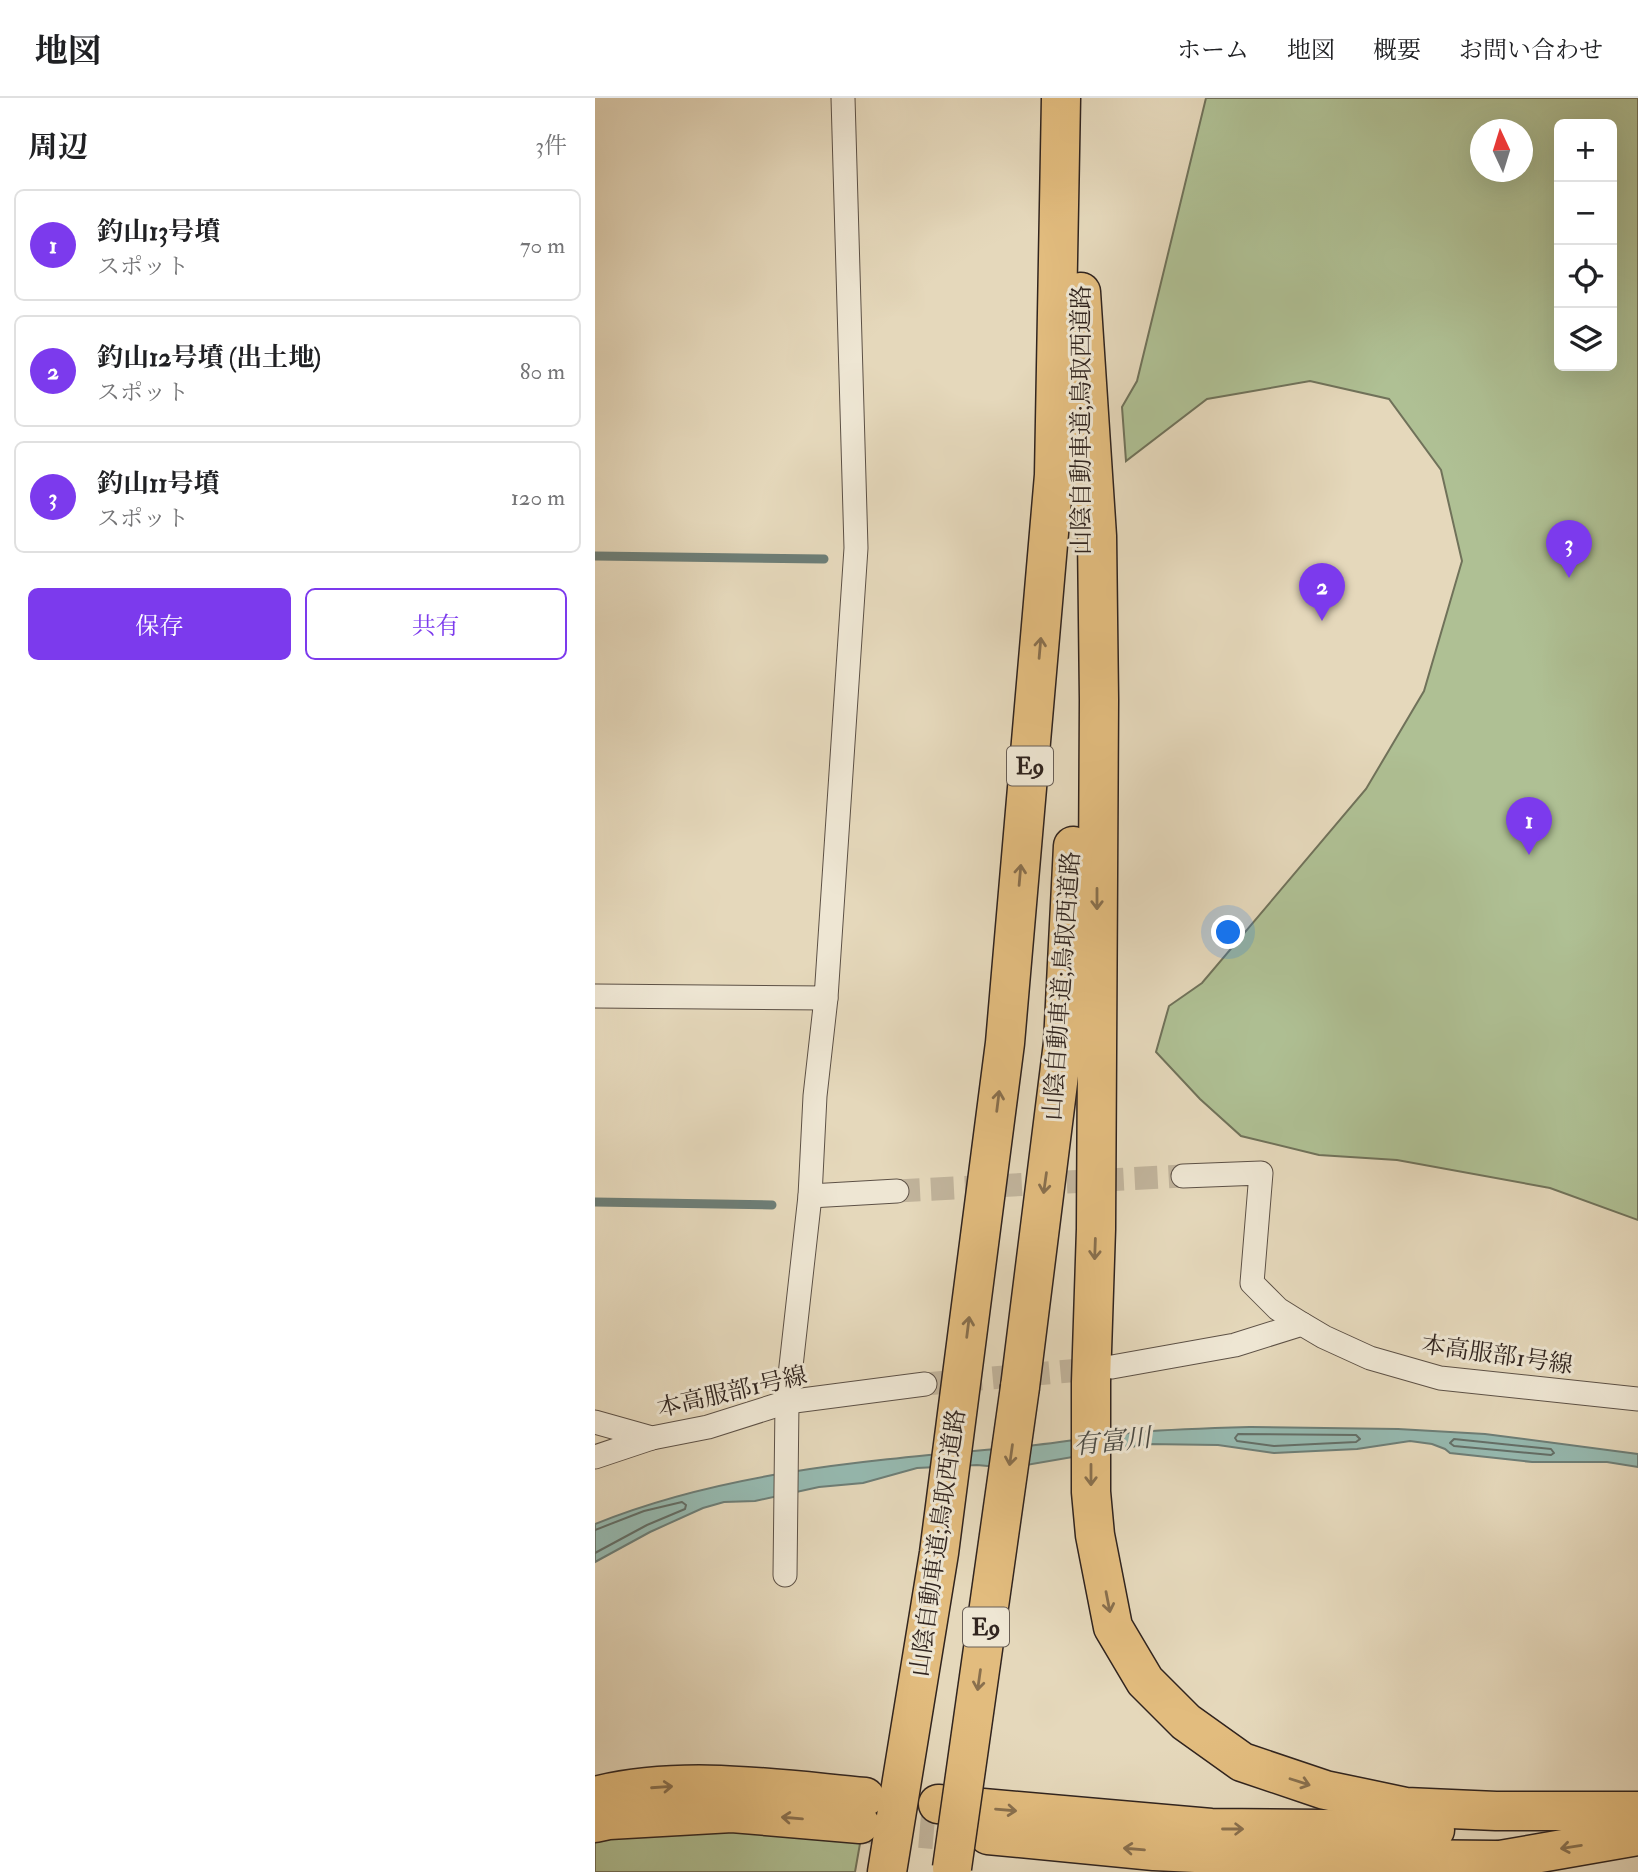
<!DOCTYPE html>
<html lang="ja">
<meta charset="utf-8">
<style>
:root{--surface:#fff;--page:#f6f6f6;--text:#202124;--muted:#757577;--line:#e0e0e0;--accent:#7c3aed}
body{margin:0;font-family:"IM FELL Double Pica","Noto Serif JP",serif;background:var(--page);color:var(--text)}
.controls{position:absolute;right:21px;top:21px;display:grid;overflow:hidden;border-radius:10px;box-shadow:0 7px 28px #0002}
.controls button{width:63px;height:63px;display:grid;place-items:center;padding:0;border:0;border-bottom:2px solid var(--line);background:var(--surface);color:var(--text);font:35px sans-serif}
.compass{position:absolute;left:875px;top:21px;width:63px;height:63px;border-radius:50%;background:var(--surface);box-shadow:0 7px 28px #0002;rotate:356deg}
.you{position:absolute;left:634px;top:835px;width:24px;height:24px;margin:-18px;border:5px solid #fff;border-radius:50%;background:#1a73e8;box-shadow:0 0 0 10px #1a73e833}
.badge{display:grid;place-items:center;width:46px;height:46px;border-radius:50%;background:var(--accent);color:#fff;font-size:23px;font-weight:700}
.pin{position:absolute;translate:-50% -58px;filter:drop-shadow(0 2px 4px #0008)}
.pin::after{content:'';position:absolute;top:37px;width:24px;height:21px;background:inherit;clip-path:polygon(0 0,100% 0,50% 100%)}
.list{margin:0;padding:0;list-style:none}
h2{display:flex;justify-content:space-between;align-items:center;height:91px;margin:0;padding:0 28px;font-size:30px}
h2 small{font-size:23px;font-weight:400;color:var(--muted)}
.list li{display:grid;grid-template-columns:46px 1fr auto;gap:21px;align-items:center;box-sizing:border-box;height:112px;margin:0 14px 14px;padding:0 14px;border:2px solid var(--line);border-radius:10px}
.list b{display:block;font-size:26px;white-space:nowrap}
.list p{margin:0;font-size:23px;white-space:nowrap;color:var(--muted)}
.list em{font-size:23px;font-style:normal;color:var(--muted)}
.actions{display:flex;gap:14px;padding:21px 28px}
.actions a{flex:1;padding:16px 0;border:2px solid var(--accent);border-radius:10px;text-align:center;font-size:24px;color:var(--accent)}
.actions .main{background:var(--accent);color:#fff}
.icon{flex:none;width:38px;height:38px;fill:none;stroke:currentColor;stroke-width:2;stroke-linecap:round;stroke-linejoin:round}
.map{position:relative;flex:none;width:1043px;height:1774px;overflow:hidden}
header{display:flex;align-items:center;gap:42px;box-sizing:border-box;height:98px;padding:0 35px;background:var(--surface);border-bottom:2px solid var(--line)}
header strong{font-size:33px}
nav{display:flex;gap:38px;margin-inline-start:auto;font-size:24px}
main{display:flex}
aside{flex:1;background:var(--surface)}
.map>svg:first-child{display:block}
.green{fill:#afc094;stroke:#70725a;stroke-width:2;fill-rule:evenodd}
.water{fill:#96bab1;stroke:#6d7e77;stroke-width:2}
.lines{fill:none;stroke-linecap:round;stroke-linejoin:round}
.shore{stroke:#636f68;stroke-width:2}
.stream{stroke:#6d7e77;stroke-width:9}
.street-tunnel{stroke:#c1b49c;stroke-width:23;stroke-dasharray:23 11;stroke-linecap:butt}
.highway-tunnel{stroke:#c1b49c;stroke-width:38;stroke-dasharray:38 19;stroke-linecap:butt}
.street-casing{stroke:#5d5146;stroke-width:25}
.highway-casing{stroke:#30241f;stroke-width:41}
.street{stroke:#eee6d3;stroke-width:23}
.highway{stroke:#e2bc7e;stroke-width:38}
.highway-bridge-casing{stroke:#30241f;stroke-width:41;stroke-linecap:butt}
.highway-bridge{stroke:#e2bc7e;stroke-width:38}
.oneway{stroke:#89704e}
.labels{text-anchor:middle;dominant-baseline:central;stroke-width:6;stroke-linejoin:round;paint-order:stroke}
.shield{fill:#eee6d3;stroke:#695e55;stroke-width:2}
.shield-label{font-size:23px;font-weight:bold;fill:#30241f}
.street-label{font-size:24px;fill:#30241f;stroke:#eee6d3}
.water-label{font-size:26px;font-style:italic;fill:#4a4a44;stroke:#eee6d3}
</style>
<header>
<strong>地図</strong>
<nav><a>ホーム</a><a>地図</a><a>概要</a><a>お問い合わせ</a></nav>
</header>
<main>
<aside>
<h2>周辺<small>3件</small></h2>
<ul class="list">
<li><span class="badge">1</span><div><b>釣山13号墳</b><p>スポット</p></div><em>70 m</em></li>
<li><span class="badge">2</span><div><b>釣山12号墳 (出土地)</b><p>スポット</p></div><em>80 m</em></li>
<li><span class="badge">3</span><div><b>釣山11号墳</b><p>スポット</p></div><em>120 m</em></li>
</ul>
<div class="actions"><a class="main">保存</a><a>共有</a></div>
</aside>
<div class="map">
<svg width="1043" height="1774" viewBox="0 0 1043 1774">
<rect width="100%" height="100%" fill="#e5d8bb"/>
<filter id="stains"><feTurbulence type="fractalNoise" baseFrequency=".00286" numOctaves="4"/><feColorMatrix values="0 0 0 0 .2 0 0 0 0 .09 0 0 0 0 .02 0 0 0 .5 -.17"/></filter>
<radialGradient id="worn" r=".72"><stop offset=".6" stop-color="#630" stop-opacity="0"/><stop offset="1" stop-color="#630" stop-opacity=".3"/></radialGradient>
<!-- green -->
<g class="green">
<path d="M 611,0 L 1043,0 L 1043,1122 L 955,1090 L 802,1062 L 724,1057 L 646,1038 L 605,1001 L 561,954 L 574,908 L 607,885 L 771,691 L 829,593 L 867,463 L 846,372 L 794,301 L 715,283 L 612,301 L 531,363 L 527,309 L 542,283 ZM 964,26 L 1017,26 L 1017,268 L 964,268 ZM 886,32 L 928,32 L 928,74 L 886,74 Z"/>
<polygon points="124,1732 266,1740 260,1774 0,1774 0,1740"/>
</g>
<!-- water -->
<path class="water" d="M 656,1329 L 803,1331 L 890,1336 L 1043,1356 L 1043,1369 L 1012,1364 L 937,1364 L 855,1355 L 850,1351 L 837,1346 L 815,1343 L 762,1351 L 679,1355 L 623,1347 L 553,1346 L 414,1370 L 382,1367 L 322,1370 L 268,1385 L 224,1389 L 160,1403 L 129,1404 L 108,1410 L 55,1434 L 0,1464 L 0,1426 C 133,1372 281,1362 423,1349 C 463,1345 504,1338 544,1334 C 581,1331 619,1330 656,1329 Z"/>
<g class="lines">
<!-- shore -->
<g class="shore">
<polygon points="643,1336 761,1337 765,1341 761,1344 679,1348 642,1343 640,1340"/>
<polygon points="859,1341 956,1351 959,1355 956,1357 859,1348 855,1345"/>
<polyline points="0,1432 49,1413 87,1404 91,1407 90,1411 52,1427 0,1455"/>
</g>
<!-- stream -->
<g class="stream">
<polyline points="0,458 229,461"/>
<polyline points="0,1104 177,1107"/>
</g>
<!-- street-tunnel -->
<g class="street-tunnel">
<polyline points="302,1093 588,1078"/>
<polyline points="330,1286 508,1270"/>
</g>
<!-- highway-tunnel -->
<polyline class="highway-tunnel" points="268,1726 339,1732"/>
<defs>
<g id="street">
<polyline points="0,898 231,900 261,450 248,0"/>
<polyline points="588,1078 666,1075 657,1185 683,1211 707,1226"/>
<polyline points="215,1098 302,1093"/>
<polyline points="517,1269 640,1247 707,1226 729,1239 775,1260 845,1280 1043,1301"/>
<polyline points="0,1324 57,1340 113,1329 192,1304 330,1286"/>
<polyline points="0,1359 57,1340"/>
<polyline points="190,1477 192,1304 215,1098 220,998 231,900"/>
</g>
<g id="highway">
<polyline points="486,194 502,438 504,602 501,1131 496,1284 496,1394 500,1437 518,1529 550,1583 591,1624 647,1664 730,1692 811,1709 901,1713 1043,1713"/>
<polyline points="425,1289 468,945 478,748"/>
<path d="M 0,1698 C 87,1676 182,1691 270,1699"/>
<polyline points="343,1706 616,1730 840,1732"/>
<polyline points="0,1725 14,1722 137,1715 265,1726"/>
<polyline points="393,1737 559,1753 702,1760 901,1762"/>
<polyline points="876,1767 1043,1738"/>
<polyline points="292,1774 344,1455 410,945 459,377 466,0"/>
</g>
</defs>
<!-- street casing -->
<use href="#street" class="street-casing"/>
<!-- highway casing -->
<use href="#highway" class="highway-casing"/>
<!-- street -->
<use href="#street" class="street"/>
<!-- highway -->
<use href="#highway" class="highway"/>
<defs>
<polyline id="highway-bridge" points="357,1770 425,1289"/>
</defs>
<!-- highway-bridge casing -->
<use href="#highway-bridge" class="highway-bridge-casing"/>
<!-- highway-bridge -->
<use href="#highway-bridge" class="highway-bridge"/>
</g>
<!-- one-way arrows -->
<defs><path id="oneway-shaft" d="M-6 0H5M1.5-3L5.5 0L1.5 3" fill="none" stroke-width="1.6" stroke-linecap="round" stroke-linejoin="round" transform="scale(1.75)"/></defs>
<g class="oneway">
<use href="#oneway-shaft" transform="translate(445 550) rotate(-85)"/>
<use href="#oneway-shaft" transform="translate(425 777) rotate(-85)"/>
<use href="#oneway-shaft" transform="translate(502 801) rotate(90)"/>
<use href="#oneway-shaft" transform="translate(403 1003) rotate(-83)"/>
<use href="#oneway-shaft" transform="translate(450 1085) rotate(98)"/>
<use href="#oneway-shaft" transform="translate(500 1151) rotate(92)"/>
<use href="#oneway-shaft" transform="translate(373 1229) rotate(-83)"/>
<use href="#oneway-shaft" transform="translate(416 1357) rotate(98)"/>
<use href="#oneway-shaft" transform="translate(496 1377) rotate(90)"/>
<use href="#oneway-shaft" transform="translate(513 1504) rotate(79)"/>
<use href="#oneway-shaft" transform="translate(384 1582) rotate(98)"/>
<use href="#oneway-shaft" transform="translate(705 1684) rotate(18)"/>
<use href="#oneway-shaft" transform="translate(67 1689) rotate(-4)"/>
<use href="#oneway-shaft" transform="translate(411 1712) rotate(5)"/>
<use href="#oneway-shaft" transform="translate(197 1720) rotate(-175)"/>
<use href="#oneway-shaft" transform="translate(638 1731)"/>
<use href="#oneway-shaft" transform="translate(976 1749) rotate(171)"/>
<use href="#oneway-shaft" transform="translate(539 1751) rotate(-175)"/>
</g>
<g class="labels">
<!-- shield labels -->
<g class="shield">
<rect x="412" y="648.5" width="46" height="39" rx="5"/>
<rect x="368" y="1509.5" width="46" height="39" rx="5"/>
</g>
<g class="shield-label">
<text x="435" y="668">E9</text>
<text x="391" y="1529">E9</text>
</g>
<!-- street labels -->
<g class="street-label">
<text transform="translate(486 322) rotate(-90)">山陰自動車道;鳥取西道路</text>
<text transform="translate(467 888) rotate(-86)">山陰自動車道;鳥取西道路</text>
<text transform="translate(902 1257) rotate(8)">本高服部1号線</text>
<text transform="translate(137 1294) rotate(-13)">本高服部1号線</text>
<text transform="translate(343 1445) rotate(-82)">山陰自動車道;鳥取西道路</text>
</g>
<!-- water labels -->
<g class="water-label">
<text transform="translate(517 1344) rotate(-6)">有富川</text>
</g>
</g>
<rect width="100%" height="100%" filter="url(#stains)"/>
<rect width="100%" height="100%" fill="url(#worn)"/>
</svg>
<div class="controls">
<button>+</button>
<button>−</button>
<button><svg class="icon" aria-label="locate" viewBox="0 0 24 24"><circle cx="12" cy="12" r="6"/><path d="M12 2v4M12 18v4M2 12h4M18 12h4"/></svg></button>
<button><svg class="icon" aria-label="layers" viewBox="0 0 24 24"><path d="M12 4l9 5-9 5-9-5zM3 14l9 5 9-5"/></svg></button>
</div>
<svg class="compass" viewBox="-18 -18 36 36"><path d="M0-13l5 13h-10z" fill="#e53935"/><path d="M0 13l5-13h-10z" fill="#757577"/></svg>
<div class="you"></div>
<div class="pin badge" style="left:934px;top:757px">1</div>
<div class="pin badge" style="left:727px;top:523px">2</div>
<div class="pin badge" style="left:974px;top:480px">3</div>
</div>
</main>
